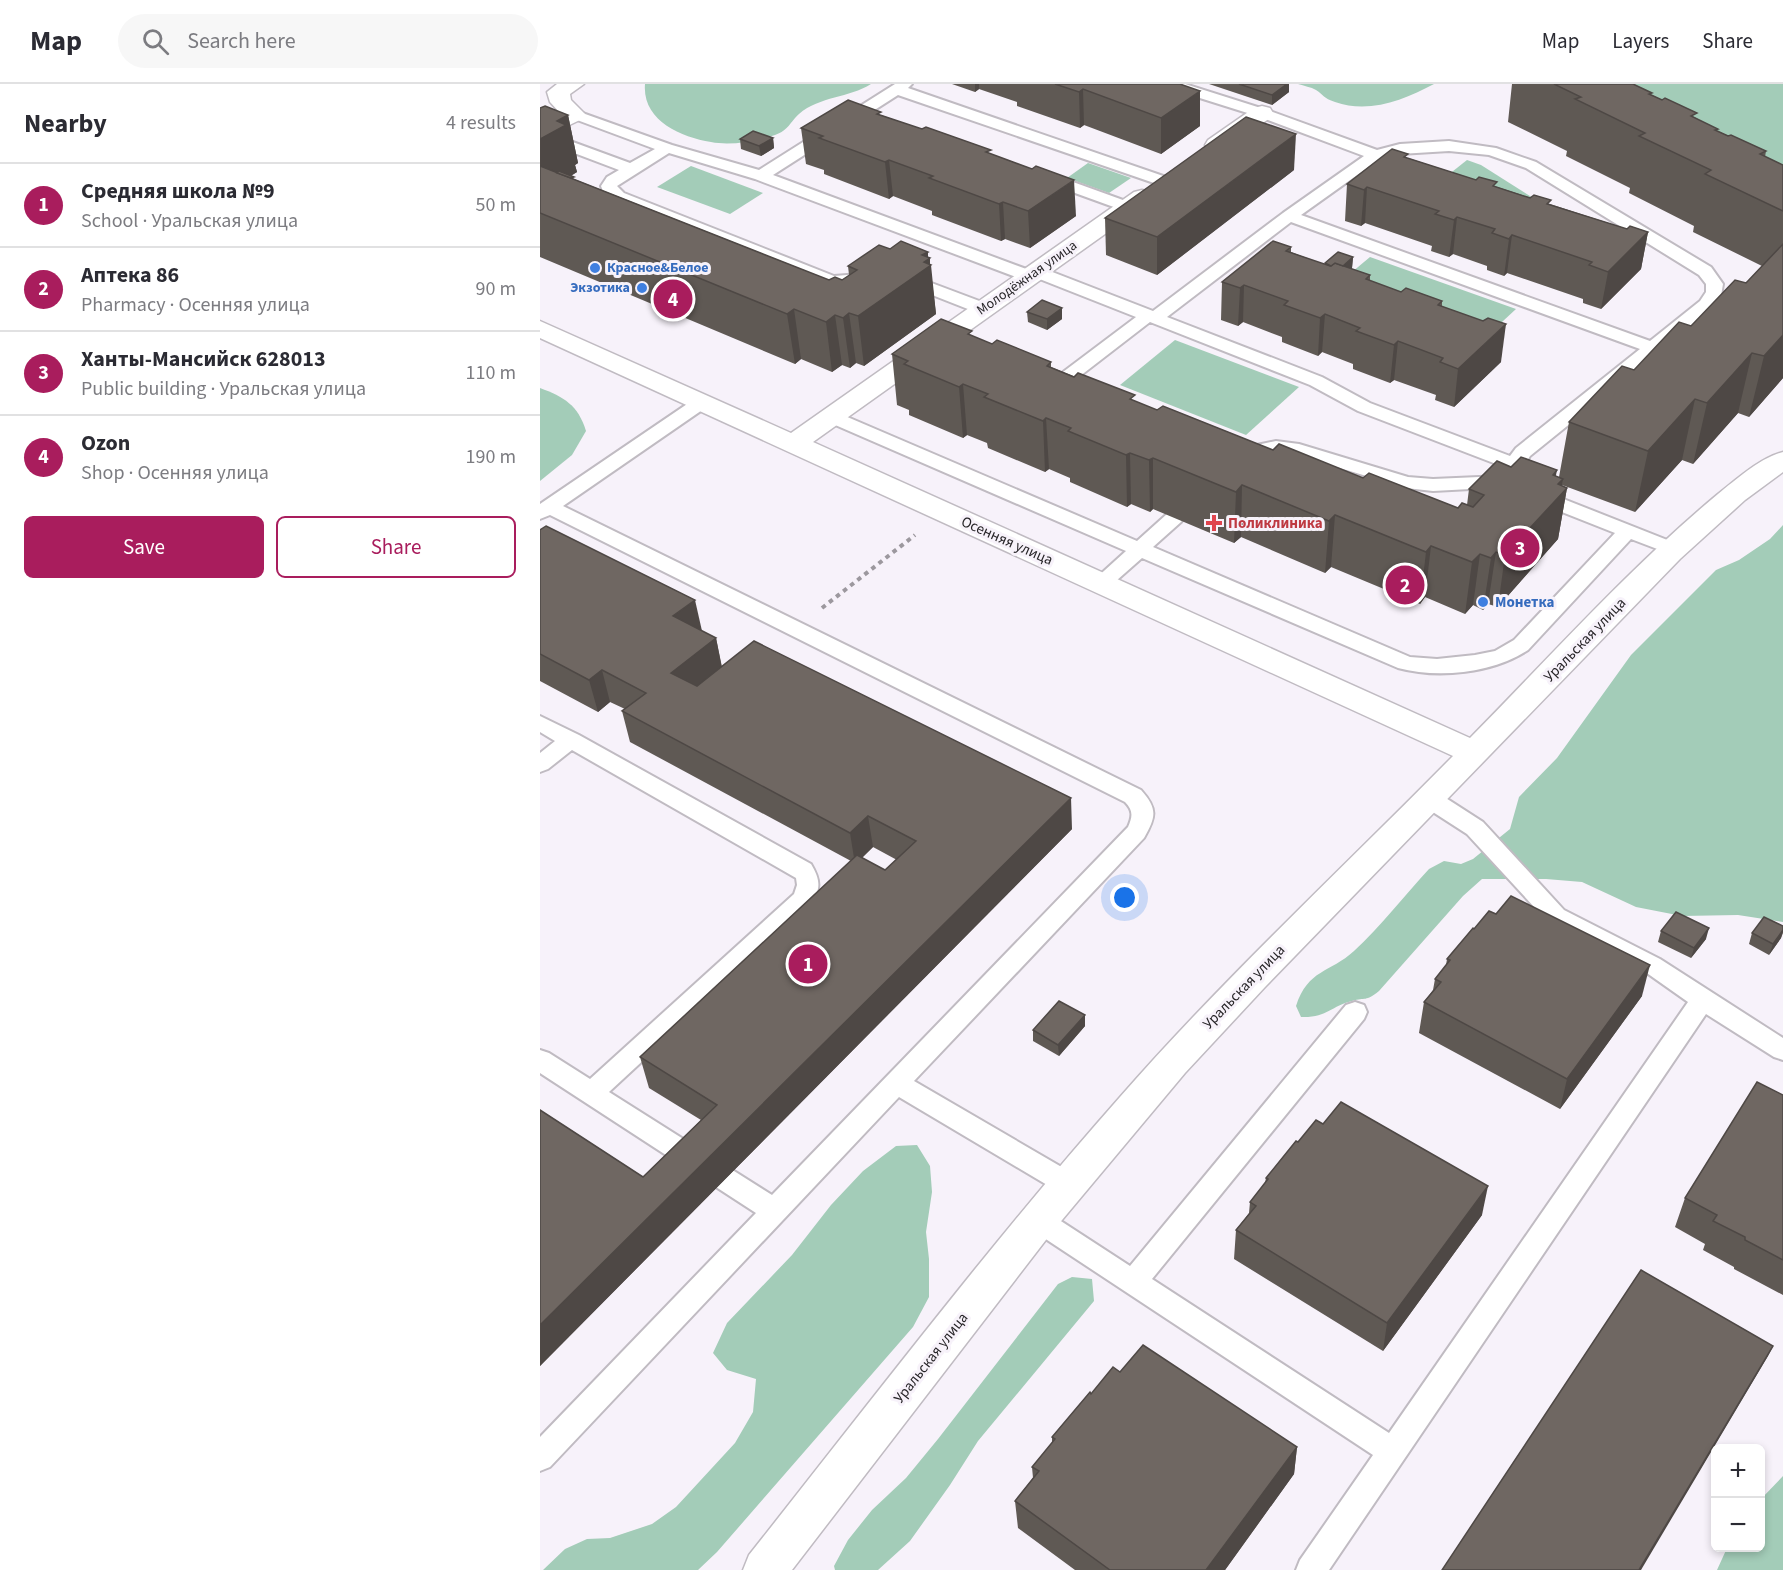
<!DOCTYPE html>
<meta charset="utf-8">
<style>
:root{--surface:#fff;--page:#f7f7f7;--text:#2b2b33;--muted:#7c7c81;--line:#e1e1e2;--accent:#a91d5d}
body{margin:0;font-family:"Source Sans 3",sans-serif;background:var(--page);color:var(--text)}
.controls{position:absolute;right:18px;bottom:18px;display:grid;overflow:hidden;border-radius:9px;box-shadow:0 3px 9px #0003}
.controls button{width:54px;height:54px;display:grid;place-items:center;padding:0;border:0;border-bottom:2px solid var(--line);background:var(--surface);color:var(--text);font:30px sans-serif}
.you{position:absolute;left:585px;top:814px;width:21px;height:21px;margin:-15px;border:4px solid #fff;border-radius:50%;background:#1a73e8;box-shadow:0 0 0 9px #1a73e833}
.badge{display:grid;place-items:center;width:39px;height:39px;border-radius:50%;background:var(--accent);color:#fff;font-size:20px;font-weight:700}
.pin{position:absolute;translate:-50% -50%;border:3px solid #fff;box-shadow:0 2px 6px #0006}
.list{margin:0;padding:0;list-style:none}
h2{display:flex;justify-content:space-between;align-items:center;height:78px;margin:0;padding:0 24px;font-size:26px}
h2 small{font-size:20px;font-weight:400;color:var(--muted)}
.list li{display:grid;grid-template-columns:39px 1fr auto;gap:18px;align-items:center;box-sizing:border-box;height:84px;padding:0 24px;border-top:2px solid var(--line)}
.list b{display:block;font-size:22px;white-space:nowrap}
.list p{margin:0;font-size:20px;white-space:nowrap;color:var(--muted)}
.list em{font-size:20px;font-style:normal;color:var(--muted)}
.actions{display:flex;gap:12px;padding:18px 24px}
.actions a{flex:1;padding:14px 0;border:2px solid var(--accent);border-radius:9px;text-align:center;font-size:21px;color:var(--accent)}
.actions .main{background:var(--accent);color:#fff}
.icon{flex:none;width:33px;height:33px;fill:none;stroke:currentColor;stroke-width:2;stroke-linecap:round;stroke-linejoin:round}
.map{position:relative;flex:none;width:1243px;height:1486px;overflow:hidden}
header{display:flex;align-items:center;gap:36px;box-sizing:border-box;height:84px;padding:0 30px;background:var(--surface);border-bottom:2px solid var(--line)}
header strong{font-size:28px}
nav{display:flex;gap:33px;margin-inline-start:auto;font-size:21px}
.search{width:420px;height:54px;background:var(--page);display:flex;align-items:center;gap:15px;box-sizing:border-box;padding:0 21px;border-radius:33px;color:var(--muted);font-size:22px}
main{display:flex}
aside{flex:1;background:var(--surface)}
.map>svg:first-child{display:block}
.green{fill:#a3ccb8}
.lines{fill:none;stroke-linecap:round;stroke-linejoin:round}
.service-casing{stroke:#c0bbc2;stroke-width:4}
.minor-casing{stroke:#c0bbc2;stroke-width:3}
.path{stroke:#9c989e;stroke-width:4;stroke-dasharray:4.5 4.5;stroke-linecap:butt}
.service{fill:#fff;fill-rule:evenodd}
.minor{fill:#fff;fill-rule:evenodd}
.wall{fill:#5f5954;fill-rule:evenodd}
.shaded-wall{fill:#4e4845}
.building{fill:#6f6762;stroke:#4e4845;stroke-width:1.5}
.shop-dot{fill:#3f7fe0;stroke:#f7f2fa;stroke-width:2}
.health-dot{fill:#e0444e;stroke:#f7f2fa;stroke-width:2}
.labels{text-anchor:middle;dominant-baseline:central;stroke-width:6;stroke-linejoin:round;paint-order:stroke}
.far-shop-label{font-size:14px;font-weight:bold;fill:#366cbe;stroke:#f7f2fa;text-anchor:start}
.far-street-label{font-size:14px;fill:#262427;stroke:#f7f2fa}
.health-label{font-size:15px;font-weight:bold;fill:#be3a42;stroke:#f7f2fa;text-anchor:start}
.street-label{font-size:15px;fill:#262427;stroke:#f7f2fa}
.shop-label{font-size:15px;font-weight:bold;fill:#366cbe;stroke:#f7f2fa;text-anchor:start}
</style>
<header>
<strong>Map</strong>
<div class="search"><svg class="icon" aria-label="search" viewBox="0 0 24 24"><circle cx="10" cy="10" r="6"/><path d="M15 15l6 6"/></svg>Search here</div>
<nav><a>Map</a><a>Layers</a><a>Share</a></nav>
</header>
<main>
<aside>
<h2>Nearby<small>4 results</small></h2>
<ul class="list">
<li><span class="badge">1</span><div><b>Средняя школа №9</b><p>School · Уральская улица</p></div><em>50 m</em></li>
<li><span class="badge">2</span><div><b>Аптека 86</b><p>Pharmacy · Осенняя улица</p></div><em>90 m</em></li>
<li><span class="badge">3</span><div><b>Ханты-Мансийск 628013</b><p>Public building · Уральская улица</p></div><em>110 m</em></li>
<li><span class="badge">4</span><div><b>Ozon</b><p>Shop · Осенняя улица</p></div><em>190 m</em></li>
</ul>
<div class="actions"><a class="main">Save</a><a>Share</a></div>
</aside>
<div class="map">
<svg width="1243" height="1486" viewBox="0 0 1243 1486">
<rect width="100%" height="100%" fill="#f7f2fa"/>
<!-- green -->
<g class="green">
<path d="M 105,0 L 331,0 C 309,14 280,12 259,30 C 250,38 249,46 235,51 C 216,57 191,62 171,58 C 140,53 102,36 105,0 Z"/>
<path d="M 758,0 L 894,0 C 864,16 829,30 795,18 C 783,14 784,11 776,6 C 771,3 764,2 758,0 Z"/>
<polygon points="1076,0 1243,0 1243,110"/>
<polygon points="927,76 941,81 1020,131 898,99"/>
<polygon points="548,79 591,94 569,109 527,94"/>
<polygon points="151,82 223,109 190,130 117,103"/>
<polygon points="830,173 976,225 935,263 787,209"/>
<polygon points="635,256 759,303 706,351 580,301"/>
<path d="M 0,304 C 24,313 38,321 46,347 L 32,371 L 0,397 Z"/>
<path d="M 1243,441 L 1243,838 L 1198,831 L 1142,832 L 1096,823 L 1042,798 L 1006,795 L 942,795 L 923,812 L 839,907 C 825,918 826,913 812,917 C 791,922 787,934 761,933 L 756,922 C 768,885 790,889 814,867 C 841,842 864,812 889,785 L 904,777 L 921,780 L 933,775 L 970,745 L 979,713 L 1017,674 L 1091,571 L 1176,486 L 1199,476 L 1230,455 Z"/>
<polygon points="377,1061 390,1082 392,1108 386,1148 389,1175 389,1213 373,1243 177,1468 158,1486 3,1486 25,1465 47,1455 70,1454 112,1440 136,1423 195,1359 213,1328 216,1295 187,1286 173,1269 187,1239 252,1171 291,1121 323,1087 356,1062"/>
<polygon points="532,1193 552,1195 554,1217 438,1357 410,1401 370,1457 338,1486 295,1486 294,1482 308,1456 332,1426 366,1394 398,1355 518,1200"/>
<polygon points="1243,1392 1243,1486 1177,1486 1187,1464 1220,1464 1221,1415"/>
</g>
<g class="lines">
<defs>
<g id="service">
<path d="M 355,0 L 372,0 L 368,4 L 629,94 L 631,97 L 629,100 L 617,100 L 358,11 L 233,91 L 489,186 L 496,183 L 502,184 L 613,227 L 743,129 L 824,72 L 717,32 L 625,3 L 623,0 L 645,0 L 727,26 L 837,66 L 860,60 L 909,57 L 956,64 L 996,78 L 1171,183 L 1183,200 L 1181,212 L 1172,225 L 990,372 L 982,385 L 981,395 L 993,403 L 1140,461 L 1143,465 L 1140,469 L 1133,471 L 1091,455 L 988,566 C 953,589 899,595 858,584 L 602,474 L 568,504 L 561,506 L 554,504 L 551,500 L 554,496 L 586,467 L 286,337 L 283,333 L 286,329 L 298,329 L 597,457 L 627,430 L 641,430 L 644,434 L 641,438 L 613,463 L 870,573 L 897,575 L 935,571 L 955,567 L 974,556 L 1075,449 L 979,411 L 968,403 L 893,407 L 866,404 L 757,371 L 736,369 L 710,374 L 692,367 L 690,363 L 692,359 L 699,357 L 712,362 L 736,357 L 759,360 L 868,393 L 893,395 L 962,392 L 964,383 L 818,327 L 770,301 L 610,238 L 531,299 L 519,299 L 516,295 L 519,291 L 596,233 L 497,194 L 490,197 L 484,196 L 215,95 L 129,69 L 77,102 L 84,109 L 294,192 L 320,190 L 328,195 L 326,199 L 301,203 L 284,200 L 72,115 L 64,110 L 61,102 L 67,93 L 79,86 L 0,56 L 0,46 L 90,79 L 115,65 L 29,33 L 27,30 L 34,26 L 132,61 L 219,86 ZM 909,67 L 949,71 L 986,84 L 1159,191 L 1166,200 L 1166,208 L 1160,217 L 1110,257 L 761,131 L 841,74 L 860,70 ZM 751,138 L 1100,265 L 976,364 L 970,372 L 830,319 L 782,293 L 627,233 Z"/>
<polygon points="508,89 594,120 596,123 588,128 582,126 502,97 500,94 502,91"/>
<polygon points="365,189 450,221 453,225 450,229 438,229 359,198 357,194 359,190"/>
<path d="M 162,313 L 168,314 L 171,318 L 168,322 L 23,422 L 601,706 C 618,725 616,733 604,754 L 374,997 L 537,1092 L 541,1100 L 537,1108 L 528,1111 L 519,1108 L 359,1013 L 10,1383 L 0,1387 L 0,1353 L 216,1129 L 176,1103 L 172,1095 L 176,1087 L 185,1084 L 194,1087 L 232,1111 L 588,743 C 593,732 593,726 585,718 L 10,431 L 0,435 L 0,420 L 156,314 Z"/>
<path d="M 0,632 L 39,651 L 271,780 C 281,797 281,805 270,822 L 69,1008 L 167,1070 L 171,1078 L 167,1086 L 158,1089 L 149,1086 L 0,989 L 0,966 L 9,969 L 50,995 L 254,810 L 257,801 L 256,794 L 32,666 L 8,685 L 0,688 L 0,669 L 15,657 L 0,648 Z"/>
<polygon points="890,707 898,709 943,738 1024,826 1120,875 1243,954 1243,976 1234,973 1166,930 789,1486 756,1486 760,1476 833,1371 489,1144 485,1136 489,1128 498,1125 507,1128 590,1182 806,921 815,918 824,921 827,928 824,935 612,1195 849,1349 1148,918 1104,887 1008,838 927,750 882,721 879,715 882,709"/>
</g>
<g id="minor">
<polygon points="17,0 44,0 30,10 31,16 45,30 42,35 0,55 0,39 20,29 10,18 7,8"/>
<polygon points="722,22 730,24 733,29 730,34 684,66 676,68 668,66 665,61 668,56 714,24"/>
<path d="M 602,106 L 610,108 L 614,113 L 610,118 L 273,358 L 930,654 C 1010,573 1091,482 1178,410 C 1197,395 1220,374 1243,368 L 1243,388 L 1205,416 L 1140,475 L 725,903 L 645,989 L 512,1148 L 252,1486 L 203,1486 L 209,1471 C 331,1317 450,1160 580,1013 C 685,893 802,785 913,672 L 0,254 L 0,237 L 251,349 L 594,108 Z"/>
</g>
</defs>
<!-- service casing -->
<use href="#service" class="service-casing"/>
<!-- minor casing -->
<use href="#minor" class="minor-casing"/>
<!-- path -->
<polyline class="path" points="282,524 375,451"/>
<!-- service -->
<use href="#service" class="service"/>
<!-- minor -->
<use href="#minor" class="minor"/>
</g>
<!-- wall -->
<g class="wall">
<polygon points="412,0 640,0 660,42 621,70 544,41 540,44 477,22 477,18 439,5 435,8"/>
<polygon points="669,0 749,0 749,8 732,21"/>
<polygon points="972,0 1094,0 1112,11 1156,34 1177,47 1226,67 1225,73 1243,81 1243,294 1209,333 1198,329 1153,380 1142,376 1095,428 1022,401 1022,402 1027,404 1018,455 958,523 948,520 943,526 933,521 925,530 885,513 880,520 791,483 785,489 701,453 694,459 613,425 610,428 591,420 587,423 530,398 530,394 509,385 505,388 448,364 447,359 427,351 423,354 369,331 369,326 357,321 352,270 432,252 452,260 511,278 511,283 617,326 733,366 918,424 927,421 929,405 971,383 1019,393 1029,338 1094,286 1206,199 1222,182 1153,148 1154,142 1089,109 1090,104 1026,72 1027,67 968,38"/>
<polygon points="0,24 28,31 38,79 35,81 37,88 31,92 34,95 289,196 302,196 309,191 308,182 350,165 388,173 390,181 396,230 324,282 316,279 310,284 302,281 292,288 261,275 255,280 0,173"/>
<polygon points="341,31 451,70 536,132 490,164 465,155 461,157 392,131 392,127 353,112 349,115 284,90 284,86 266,80 261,44"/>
<polygon points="233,54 234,64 221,72 201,65 200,55"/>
<polygon points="868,74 1087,145 1108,148 1101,185 1061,225 1043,219 1043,215 967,189 964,192 947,186 947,182 913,170 909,173 891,167 892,162 825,139 821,142 805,137 807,100"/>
<polygon points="754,86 617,191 566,171 565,134"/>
<polygon points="751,163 751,168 785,181 785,179 813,173 812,184 811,185 830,191 830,197 861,208 902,217 902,222 961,278 914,323 895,316 896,311 854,296 850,299 813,285 813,280 782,268 778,272 742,258 742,253 703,238 698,242 681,236 682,198"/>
<polygon points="522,224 522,235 507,246 488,238 487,228"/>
<path d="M 0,446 L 162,547 L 176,554 L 182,583 L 532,745 L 0,1282 L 0,1026 L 103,1093 L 161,1036 L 109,1004 L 100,973 L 311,777 L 90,658 L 82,627 L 85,625 L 70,618 L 58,628 L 0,597 ZM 333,763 L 357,776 L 345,786 L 322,774 Z"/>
<polygon points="1243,842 1243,849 1241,854 1229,871 1209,860 1212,849"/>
<polygon points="1121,847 1166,855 1151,874 1118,858"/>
<polygon points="907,875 1102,912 1020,1025 879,949 884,918 893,906 895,895 906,881"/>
<polygon points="545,931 545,942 519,972 493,957 493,946"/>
<polygon points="1243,1011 1243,1211 1194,1185 1194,1183 1163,1166 1165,1160 1135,1143 1145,1114"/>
<polygon points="726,1094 942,1131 843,1267 694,1175 696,1146 709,1129 710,1118 725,1099"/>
<polygon points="580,1288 757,1363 754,1390 685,1486 535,1486 478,1444 475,1417 493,1394 492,1383 512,1359 512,1353 551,1310"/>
</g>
<!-- shaded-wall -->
<g class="shaded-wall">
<polygon points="435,0 439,0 439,5 435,8"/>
<polygon points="747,0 749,0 749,8 732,21 732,11"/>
<polygon points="543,5 544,41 540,44 539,8"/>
<polygon points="660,7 660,42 621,70 621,34"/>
<polygon points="28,31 38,79 35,81 37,88 14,101 0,95 0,55 17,37"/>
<polygon points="756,50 754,86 617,191 617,153"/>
<polygon points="233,54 234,64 221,72 219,62"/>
<polygon points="349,76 353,112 349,115 345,78"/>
<polygon points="534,96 536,132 490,164 488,127"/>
<polygon points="827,103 825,139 821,142 824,106"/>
<polygon points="463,118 465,155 461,157 459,120"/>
<polygon points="917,133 913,170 909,173 914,136"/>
<polygon points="1108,148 1101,185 1061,225 1068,188"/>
<polygon points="972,151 967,189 964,192 969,155"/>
<polygon points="388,168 388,175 390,174 390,181 391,181 396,230 324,282 318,232 382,171"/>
<polygon points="813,173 812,184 799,195 800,185"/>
<polygon points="704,201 703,238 698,242 700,204"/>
<polygon points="522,224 522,235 507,246 507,235"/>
<polygon points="254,225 261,275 255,280 247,230"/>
<polygon points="309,229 316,279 310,284 303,234"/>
<polygon points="785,230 782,268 778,272 780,234"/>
<polygon points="295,231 302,281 292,288 286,238"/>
<polygon points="966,240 961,278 914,323 918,285"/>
<polygon points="1243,251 1243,294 1209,333 1224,272"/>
<polygon points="858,257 854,296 850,299 854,261"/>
<polygon points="1212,269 1198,329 1153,380 1167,319"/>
<polygon points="423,300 427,351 423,354 419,303"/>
<polygon points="1155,315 1142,376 1095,428 1108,367"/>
<polygon points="506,334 509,385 505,388 503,337"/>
<polygon points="590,369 591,420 587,423 586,371"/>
<polygon points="613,374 613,425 610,428 609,376"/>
<polygon points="1017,386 1010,422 1018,400 1023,395 1020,411 1027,404 1018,455 958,523 965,471 1013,391"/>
<polygon points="702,401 701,453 694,459 696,408"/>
<polygon points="795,431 791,483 785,489 789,437"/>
<polygon points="891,462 885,513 880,520 886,468"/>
<polygon points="956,468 948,520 943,526 951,474"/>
<polygon points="940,470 933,521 925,530 932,478"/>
<polygon points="155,516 162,547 133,532"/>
<polygon points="176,554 182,585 138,620 131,589"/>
<polygon points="62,586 70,618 58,628 49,596"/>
<polygon points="531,714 532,745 0,1282 0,1241"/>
<polygon points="328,732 333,763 315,780 310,749"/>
<polygon points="1169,844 1166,855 1151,874 1154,864"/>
<polygon points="1243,846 1241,854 1229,871 1233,860"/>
<polygon points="1110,881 1102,912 1020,1025 1027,995"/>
<polygon points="545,931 545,942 519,972 518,961"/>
<polygon points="948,1102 942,1131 843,1267 847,1239"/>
<polygon points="1233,1262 1228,1272 1101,1486 1099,1486"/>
<polygon points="757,1363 754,1390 685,1486 666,1486"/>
</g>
<!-- building -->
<g class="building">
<polygon points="515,0 640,0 660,7 621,34 543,5 539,8"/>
<polygon points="699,0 747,0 732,11"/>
<polygon points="1014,0 1093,0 1112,9 1109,10 1122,16 1125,14 1157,29 1151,32 1178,45 1175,46 1188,52 1191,51 1226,67 1220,70 1243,81 1243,127 1165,90 1171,86 1099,52 1105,49 1035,15 1041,13"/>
<polygon points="308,16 341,28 337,30 382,45 386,43 451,66 446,68 492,85 496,82 534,96 488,127 463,118 459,120 389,94 393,92 349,76 345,78 279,54 283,52 261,44"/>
<polygon points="5,22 28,31 17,37 26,41 0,55 0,24"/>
<polygon points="706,33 756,50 617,153 565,134"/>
<polygon points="213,47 233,54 219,62 200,55"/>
<polygon points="852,65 868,70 864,73 936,96 939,93 957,98 953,102 990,114 994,111 1011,116 1007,120 1087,145 1090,142 1108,148 1068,188 1049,181 1052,178 972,151 969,155 952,149 955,145 917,133 914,136 895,130 899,127 827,103 824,106 807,100"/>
<polygon points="0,82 289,196 295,193 302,196 317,186 308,182 339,161 350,165 361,157 388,168 382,171 390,174 384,178 391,181 318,232 309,229 303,234 295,231 286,238 254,225 247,230 0,129"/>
<polygon points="19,87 34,93 31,94 17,89"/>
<polygon points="733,157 751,163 746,167 790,182 795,179 830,191 826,195 861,208 866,204 902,217 898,221 943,237 948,234 966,240 918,285 900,278 903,274 858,257 854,261 816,247 820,244 785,230 780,234 744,221 748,217 704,201 700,204 682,198"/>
<polygon points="1243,160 1243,251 1224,272 1212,269 1167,319 1155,315 1108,367 1029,338 1082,282 1094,286 1139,238 1151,242 1195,196 1206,199"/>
<polygon points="798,168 813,173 803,182 795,179 791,182 785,179"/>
<polygon points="502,216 522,224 507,235 487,228"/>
<polygon points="401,235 432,247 428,250 452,260 457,256 511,278 507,282 534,293 538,289 595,311 590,315 617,326 623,322 733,366 739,360 823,394 829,389 918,424 922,419 933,423 944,411 929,405 957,377 971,383 981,373 1017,386 1013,391 1023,395 1018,400 1027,404 965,471 956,468 951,474 940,470 932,478 891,462 886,468 795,431 789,437 702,401 696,408 613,374 609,376 590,369 586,371 528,347 531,344 506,334 503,337 444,313 448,310 423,300 419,303 364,280 368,277 352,270"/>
<polygon points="6,442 155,516 133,532 176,554 131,589 157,602 214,557 531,714 0,1241 0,1026 103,1093 177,1021 100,973 317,771 345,786 376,757 328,732 310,749 82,627 106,609 62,586 49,596 0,570 0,446"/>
<polygon points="971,812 1110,881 1027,995 884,918 901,898 895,895 910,876 907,875 933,844 934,845 949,827 956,830"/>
<polygon points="1136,828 1169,844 1154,864 1121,847"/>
<polygon points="1224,833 1243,842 1243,846 1233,860 1212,849"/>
<polygon points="519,917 545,931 518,961 493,946"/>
<polygon points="1217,998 1243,1011 1243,1176 1205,1156 1205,1153 1173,1137 1177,1131 1145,1114"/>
<polygon points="801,1018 948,1102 847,1239 696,1146 716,1122 710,1118 728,1095 726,1094 756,1057 758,1058 776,1036 783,1040"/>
<polygon points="1101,1186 1233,1262 1099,1486 902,1486"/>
<polygon points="603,1261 757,1363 666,1486 570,1486 475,1417 499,1387 492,1383 515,1355 512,1353 550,1308 551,1310 573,1283 580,1288"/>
</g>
<!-- markers -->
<g class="shop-dot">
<circle cx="55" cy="184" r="6"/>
<circle cx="102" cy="204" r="6"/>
<circle cx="943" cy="518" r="6"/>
</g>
<path class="health-dot" d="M671 430h6v6h6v6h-6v6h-6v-6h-6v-6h6z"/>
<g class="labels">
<!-- far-shop labels -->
<g class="far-shop-label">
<text x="67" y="184">Красное&amp;Белое</text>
<text x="90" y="204" text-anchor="end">Экзотика</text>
</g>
<!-- far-street labels -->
<g class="far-street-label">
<text transform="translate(487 194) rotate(-35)">Молодёжная улица</text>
</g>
<!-- health labels -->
<g class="health-label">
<text x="688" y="439">Поликлиника</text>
</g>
<!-- street labels -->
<g class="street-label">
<text transform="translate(467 457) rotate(24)">Осенняя улица</text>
<text transform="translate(1045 556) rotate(-46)">Уральская улица</text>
<text transform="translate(704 903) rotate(-46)">Уральская улица</text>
<text transform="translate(391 1274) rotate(-52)">Уральская улица</text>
</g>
<!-- shop labels -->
<g class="shop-label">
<text x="955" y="518">Монетка</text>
</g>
</g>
</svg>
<div class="controls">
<button>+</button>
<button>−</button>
</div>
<div class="you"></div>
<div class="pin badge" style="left:268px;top:880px">1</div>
<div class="pin badge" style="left:865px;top:501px">2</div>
<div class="pin badge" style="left:980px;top:464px">3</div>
<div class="pin badge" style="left:133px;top:215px">4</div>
</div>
</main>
